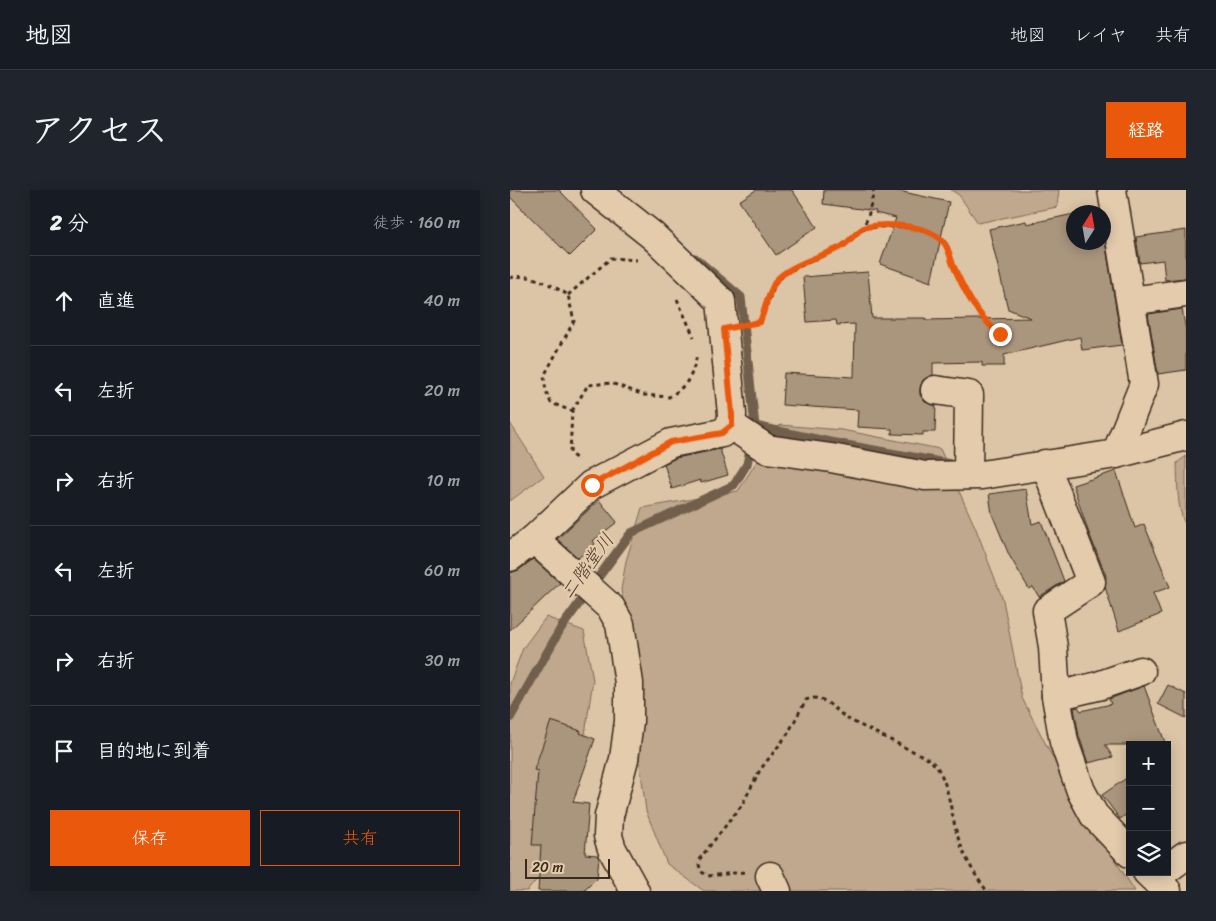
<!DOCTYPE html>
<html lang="ja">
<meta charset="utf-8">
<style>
:root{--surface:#171b24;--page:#20242c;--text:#f1f3f6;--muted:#9ea1a6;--line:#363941;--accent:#ea580c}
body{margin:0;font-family:Sriracha,"Klee One",sans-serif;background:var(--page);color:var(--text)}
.controls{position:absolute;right:15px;bottom:15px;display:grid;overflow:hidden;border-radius:0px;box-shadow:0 2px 12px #0003}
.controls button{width:45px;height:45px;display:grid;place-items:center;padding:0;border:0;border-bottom:1px solid var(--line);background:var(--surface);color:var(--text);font:25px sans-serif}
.compass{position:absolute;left:556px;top:15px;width:45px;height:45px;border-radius:50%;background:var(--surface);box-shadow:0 2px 12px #0003;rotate:11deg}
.scale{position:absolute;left:15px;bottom:12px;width:85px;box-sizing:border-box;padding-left:5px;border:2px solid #3b2a1e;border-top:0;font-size:14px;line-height:18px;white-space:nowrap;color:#3b2a1e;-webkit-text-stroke:4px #e3cbac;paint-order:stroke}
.stop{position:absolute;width:15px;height:15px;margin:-11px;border:4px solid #ea580c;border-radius:50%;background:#fff}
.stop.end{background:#ea580c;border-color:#fff;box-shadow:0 1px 5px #0008}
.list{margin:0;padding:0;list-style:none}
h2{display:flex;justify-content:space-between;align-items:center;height:65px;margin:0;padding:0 20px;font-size:21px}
h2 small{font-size:16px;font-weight:400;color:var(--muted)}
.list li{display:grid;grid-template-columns:32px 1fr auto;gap:15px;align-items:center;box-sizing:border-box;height:90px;padding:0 20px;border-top:1px solid var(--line)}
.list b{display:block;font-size:19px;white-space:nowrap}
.list em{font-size:16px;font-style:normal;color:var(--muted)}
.actions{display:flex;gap:10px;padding:15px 20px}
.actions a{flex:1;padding:11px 0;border:1px solid var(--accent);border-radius:0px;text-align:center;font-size:18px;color:var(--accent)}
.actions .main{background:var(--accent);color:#fff}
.icon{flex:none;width:28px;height:28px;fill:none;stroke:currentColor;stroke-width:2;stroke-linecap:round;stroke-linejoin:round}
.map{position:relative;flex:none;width:676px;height:701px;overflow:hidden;border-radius:0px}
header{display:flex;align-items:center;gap:30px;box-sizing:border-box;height:70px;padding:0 25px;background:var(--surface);border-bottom:1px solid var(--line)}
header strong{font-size:24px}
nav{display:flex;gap:28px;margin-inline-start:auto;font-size:18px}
.intro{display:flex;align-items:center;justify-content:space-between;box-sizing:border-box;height:120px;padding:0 30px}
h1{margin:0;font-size:35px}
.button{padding:12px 22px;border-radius:0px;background:var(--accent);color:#fff;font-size:18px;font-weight:700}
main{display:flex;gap:30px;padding:0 30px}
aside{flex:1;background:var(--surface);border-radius:0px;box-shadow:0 2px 12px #0003}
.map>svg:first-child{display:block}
.green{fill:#bfa88d;stroke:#7d6956}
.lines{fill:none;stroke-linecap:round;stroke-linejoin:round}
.stream{stroke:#725e4c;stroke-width:9}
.building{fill:#aa957d;stroke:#3b2a1e}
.minor-casing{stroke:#3b2a1e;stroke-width:31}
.path{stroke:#3b2a1e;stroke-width:3;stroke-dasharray:4 4;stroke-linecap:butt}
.minor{stroke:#e3cbac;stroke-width:28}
.route{stroke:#ea580c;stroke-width:6}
.labels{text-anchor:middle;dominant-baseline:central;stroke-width:4.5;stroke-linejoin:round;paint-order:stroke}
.water-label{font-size:19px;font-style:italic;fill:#4d3b2d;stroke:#e3cbac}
</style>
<header>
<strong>地図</strong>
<nav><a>地図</a><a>レイヤ</a><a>共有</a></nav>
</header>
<div class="intro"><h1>アクセス</h1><a class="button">経路</a></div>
<main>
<aside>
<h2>2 分<small>徒歩 · 160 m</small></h2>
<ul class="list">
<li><svg class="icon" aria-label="ahead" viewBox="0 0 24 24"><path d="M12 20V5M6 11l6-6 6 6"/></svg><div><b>直進</b></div><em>40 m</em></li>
<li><svg class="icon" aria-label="left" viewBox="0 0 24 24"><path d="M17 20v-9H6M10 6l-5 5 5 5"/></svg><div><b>左折</b></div><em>20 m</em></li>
<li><svg class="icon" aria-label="right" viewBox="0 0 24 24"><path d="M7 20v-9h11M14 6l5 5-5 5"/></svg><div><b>右折</b></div><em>10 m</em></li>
<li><svg class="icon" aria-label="left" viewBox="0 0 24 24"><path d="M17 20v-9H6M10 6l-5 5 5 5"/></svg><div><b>左折</b></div><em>60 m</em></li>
<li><svg class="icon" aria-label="right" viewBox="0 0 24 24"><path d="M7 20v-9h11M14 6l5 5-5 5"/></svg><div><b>右折</b></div><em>30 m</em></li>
<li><svg class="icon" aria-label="arrive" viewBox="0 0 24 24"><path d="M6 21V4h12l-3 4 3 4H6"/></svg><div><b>目的地に到着</b></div></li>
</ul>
<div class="actions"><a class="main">保存</a><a>共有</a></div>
</aside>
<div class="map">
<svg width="676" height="701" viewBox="0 0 676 701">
<rect width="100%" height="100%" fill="#dcc5a6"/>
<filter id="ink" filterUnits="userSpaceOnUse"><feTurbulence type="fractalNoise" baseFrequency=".02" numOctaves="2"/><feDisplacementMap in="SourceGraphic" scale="10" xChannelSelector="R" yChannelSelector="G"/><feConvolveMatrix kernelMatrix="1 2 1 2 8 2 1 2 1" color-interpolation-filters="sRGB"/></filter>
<g filter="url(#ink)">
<!-- green -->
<g class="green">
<polygon points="441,0 549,0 547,17 468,33 449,5"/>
<polygon points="0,233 34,286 0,311"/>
<polygon points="270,235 332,240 430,259 466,339 493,410 512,508 559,599 625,701 194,701 157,674 136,621 127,552 129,488 111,400 116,371 132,318 228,301"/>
<path d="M 676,266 L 676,336 C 666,318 668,293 667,273 Z"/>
<polygon points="36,427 74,441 83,490 66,605 44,629 31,685 17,701 0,701 0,493 13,458"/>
</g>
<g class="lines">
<!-- stream -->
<g class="stream">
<polyline points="245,236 320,252 441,274"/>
<polyline points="0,528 51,438 121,343 224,295 237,274 245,236 231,107 185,68"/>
</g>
</g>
<!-- building -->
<g class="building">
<polygon points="0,0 49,0 87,39 60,66 0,7"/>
<polygon points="246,0 282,0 307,37 266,65 229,11"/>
<polygon points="314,0 384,0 439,12 421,92 370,74 386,28 365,23 366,21 313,14"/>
<polygon points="564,24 564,52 594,52 595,51 612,155 572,160 570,147 494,165 494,176 472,176 472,172 423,173 423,185 413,190 410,198 410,205 415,212 426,216 425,242 413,242 413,245 382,244 382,239 347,237 348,220 272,215 274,183 344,187 345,134 327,135 326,130 297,132 293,87 358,82 362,128 416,128 415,130 521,128 498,119 479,39 516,31 517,34"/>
<polygon points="676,40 676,88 655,90 653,70 630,73 626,47"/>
<polygon points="672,119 676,141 676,180 648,184 638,124"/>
<polygon points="210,259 218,285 191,293 190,290 162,299 154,274 166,268"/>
<polygon points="606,281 625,338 634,334 660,397 643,403 651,424 609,441 595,397 596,386 577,338 563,295"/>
<polygon points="516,299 522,334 531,331 554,391 529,407 523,397 519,399 499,365 482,324 479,304"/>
<polygon points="89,310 107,332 83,351 85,354 68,368 47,349"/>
<polygon points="23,369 50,393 0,440 0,383 9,380"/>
<polygon points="658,495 676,504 676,528 648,514"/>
<polygon points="634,496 656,555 595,555 603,567 578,573 569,546 564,518 568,517 571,521 601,514 599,509"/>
<polygon points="41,531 71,541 70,543 85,549 63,612 79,614 75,664 87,665 89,667 87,688 74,701 28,701 31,655 22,655 28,581 24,580"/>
<polygon points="618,587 620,590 620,622 610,629 592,605"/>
</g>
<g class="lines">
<defs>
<g id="minor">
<polyline points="602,0 634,194 606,264"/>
<polyline points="621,111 676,103"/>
<polyline points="425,200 459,205 458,285"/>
<polyline points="221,235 257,259 321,268 415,286 472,285 606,264 676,246"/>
<polyline points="535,274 581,392 537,421 543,457 546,506 554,552 571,601 584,625 620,663"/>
<polyline points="24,349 101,418 110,434 119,493 119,531 114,569 99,626 98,646 102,659 125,701"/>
<polyline points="0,367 24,349 81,295 161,253 212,243 221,235 222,224 211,111 143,46 85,0"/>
<polyline points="546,506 588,496 631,481"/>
<polyline points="657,679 676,665"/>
<polyline points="637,682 657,701"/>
<polyline points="260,686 267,701"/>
</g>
</defs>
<!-- minor casing -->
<use href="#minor" class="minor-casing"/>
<!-- path -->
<g class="path">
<path d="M 354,38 C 377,36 418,32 435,53 C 439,59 441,69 443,75 C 456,105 470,137 502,148"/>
<path d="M 0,88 C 19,82 42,95 58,105 L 64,131 L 34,186 L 36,202 L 41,213 L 62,221 L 60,264 L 69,270"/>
<polyline points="58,105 101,68 127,70"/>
<polyline points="167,109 184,147"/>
<polyline points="242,133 250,132 266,92 277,82 333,56 353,38 358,27 364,0"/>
<path d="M 62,221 L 78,195 L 101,193 L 134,205 L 159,207 C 178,195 182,187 187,165"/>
<path d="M 234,682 L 198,686 L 192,682 L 189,675 L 191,667 L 232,615 L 250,580 L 277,545 L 296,510 C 313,502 325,521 338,529 C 357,539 377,548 396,558 C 405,562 415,566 423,573 C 438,586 441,625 447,644 C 453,664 464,685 477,701"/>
</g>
<!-- minor -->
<use href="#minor" class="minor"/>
</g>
</g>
<g class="lines" filter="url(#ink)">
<!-- route -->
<path class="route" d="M 82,295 L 161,252 L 212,243 L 222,235 L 222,224 L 214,139 L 250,132 C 255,119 258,104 265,92 C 275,77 312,66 329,58 C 339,54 346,40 356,37 C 377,33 421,34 435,54 C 439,60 441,69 443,75 C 455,102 467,126 490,144"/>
</g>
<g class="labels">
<!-- water labels -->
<g class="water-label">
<text transform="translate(77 376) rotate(-54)">二階堂川</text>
</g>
</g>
</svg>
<div class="controls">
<button>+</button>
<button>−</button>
<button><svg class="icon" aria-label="layers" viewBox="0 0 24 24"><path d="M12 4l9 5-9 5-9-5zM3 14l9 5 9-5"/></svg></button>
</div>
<svg class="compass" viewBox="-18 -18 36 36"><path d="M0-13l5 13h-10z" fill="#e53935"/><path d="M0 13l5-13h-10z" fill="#9ea1a6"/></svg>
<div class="scale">20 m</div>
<div class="stop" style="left:82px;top:295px"></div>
<div class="stop end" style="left:490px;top:144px"></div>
</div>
</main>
